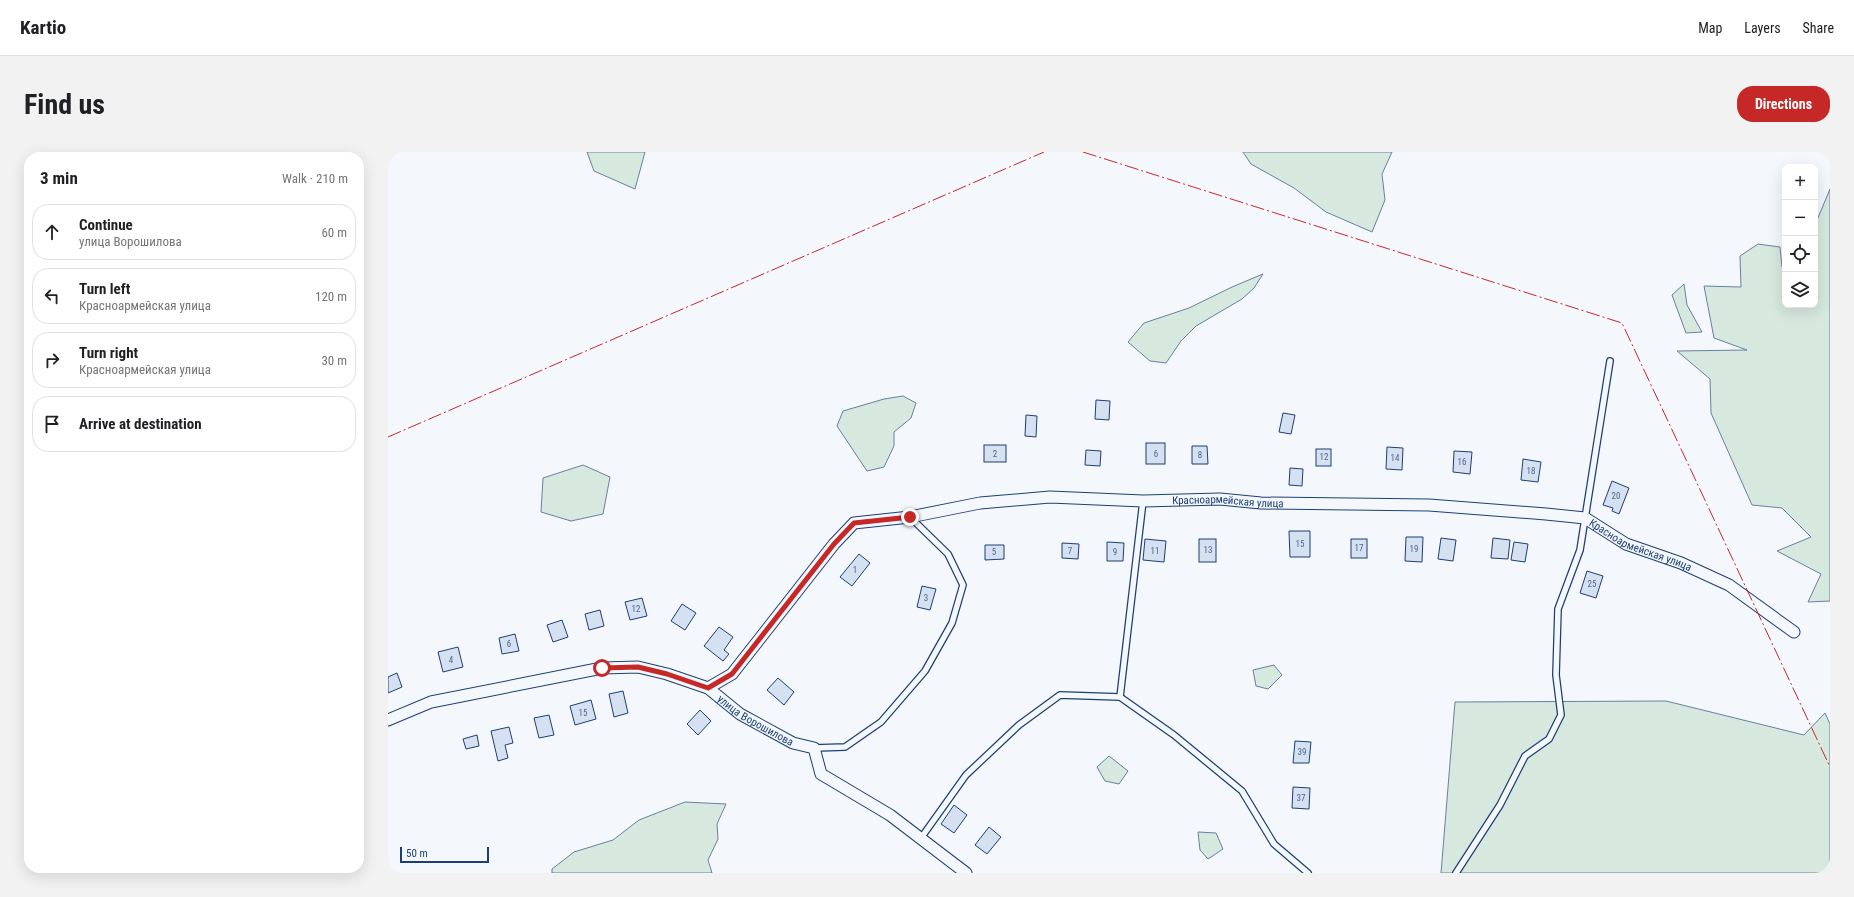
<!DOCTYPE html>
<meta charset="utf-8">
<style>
:root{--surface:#fff;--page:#f2f2f2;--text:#202124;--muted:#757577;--line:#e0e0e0;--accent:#c62828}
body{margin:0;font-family:"Roboto Condensed",sans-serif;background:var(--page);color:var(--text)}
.controls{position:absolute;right:12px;top:12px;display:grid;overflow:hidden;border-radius:8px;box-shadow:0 4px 16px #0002}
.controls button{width:36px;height:36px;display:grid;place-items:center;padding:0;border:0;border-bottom:1px solid var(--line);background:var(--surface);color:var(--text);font:20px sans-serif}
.scale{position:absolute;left:12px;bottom:10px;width:89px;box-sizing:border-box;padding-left:4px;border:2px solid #1d3f73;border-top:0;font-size:11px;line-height:14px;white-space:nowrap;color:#1d3f73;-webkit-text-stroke:3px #f4f7fb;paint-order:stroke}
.stop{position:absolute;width:12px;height:12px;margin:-9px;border:3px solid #c62828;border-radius:50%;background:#fff}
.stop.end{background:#c62828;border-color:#fff;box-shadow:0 1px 4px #0008}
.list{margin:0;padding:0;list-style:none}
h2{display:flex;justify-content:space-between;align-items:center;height:52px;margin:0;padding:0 16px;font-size:17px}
h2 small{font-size:13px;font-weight:400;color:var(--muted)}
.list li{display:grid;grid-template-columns:26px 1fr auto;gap:12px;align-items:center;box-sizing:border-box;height:56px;margin:0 8px 8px;padding:0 8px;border:1px solid var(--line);border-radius:16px}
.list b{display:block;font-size:15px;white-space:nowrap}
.list p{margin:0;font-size:13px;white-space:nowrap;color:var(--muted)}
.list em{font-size:13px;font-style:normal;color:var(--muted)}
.icon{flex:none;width:22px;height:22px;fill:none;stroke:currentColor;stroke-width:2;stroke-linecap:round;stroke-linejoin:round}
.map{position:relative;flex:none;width:1442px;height:721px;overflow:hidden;border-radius:16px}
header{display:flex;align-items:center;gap:24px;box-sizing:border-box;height:56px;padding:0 20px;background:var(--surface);border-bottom:1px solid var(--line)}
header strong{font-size:19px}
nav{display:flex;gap:22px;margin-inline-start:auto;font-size:14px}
.intro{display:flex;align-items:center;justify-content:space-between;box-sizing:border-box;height:96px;padding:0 24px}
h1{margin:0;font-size:28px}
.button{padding:10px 18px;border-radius:16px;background:var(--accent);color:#fff;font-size:14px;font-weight:700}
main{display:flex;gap:24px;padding:0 24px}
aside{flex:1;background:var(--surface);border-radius:16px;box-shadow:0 4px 16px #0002}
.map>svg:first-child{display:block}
.green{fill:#d7e8df;stroke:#687fa3}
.building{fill:#d5e0f0;stroke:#1d3f73}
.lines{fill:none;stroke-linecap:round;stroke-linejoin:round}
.lane-casing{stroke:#1d3f73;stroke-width:8}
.street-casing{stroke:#1d3f73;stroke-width:13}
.lane{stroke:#f4f7fb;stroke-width:5.5}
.street{stroke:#f4f7fb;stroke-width:11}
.power{stroke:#c62828;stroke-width:1;stroke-dasharray:14 3 2 3;stroke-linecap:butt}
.route{stroke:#c62828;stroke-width:5}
.labels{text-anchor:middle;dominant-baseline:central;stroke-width:3;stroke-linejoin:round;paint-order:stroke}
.number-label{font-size:9px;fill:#4b6792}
.street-label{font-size:11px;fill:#1d3f73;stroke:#f4f7fb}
</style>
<header>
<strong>Kartio</strong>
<nav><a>Map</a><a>Layers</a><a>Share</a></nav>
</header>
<div class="intro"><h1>Find us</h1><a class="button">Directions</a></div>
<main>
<aside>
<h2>3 min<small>Walk · 210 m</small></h2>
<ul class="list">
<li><svg class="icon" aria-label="ahead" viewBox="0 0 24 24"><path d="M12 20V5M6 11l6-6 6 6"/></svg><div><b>Continue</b><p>улица Ворошилова</p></div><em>60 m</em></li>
<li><svg class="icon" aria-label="left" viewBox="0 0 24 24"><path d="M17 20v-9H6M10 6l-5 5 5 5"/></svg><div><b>Turn left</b><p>Красноармейская улица</p></div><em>120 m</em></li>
<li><svg class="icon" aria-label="right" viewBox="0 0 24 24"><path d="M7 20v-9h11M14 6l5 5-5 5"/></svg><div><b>Turn right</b><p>Красноармейская улица</p></div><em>30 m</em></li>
<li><svg class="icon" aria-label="arrive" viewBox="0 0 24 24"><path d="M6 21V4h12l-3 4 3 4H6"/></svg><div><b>Arrive at destination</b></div></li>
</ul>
</aside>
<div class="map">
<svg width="1442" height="721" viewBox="0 0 1442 721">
<rect width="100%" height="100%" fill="#f4f7fb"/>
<!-- green -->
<g class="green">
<polygon points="199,0 257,0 247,37 206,19"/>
<polygon points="855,0 1004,0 994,22 997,48 984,80 938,60 906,36 863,12"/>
<polygon points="1442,37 1442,449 1420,450 1433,422 1389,399 1423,385 1394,356 1364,353 1323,261 1322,227 1289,199 1359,198 1326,186 1316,134 1353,135 1352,104 1370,92 1392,95 1394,115 1397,118 1397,153 1427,153 1427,73"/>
<polygon points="875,122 866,136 854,147 808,174 793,189 778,211 762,209 740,190 756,171 801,156 844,135"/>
<polygon points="1296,132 1299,153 1314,180 1298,181 1284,143"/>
<polygon points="515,244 528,251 523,266 506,280 506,294 496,315 479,319 449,274 455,259 496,247"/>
<polygon points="195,313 222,325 215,362 183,369 153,360 155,326"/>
<polygon points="886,513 894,523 880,537 868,534 865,518"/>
<polygon points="1278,549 1416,583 1437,561 1442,572 1442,721 1053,721 1067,550"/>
<polygon points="721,604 740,619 731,632 717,629 709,615"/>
<polygon points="297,650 338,652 329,672 330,687 320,708 324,721 164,721 164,717 186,700 225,688 251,668"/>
<polygon points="810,680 828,681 835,697 820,707 812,698"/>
</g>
<!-- building -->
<g class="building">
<polygon points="708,248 722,249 721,268 707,267"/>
<polygon points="895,261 907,263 903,282 891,280"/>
<polygon points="638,263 649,264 648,285 637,284"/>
<rect x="758" y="291" width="19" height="21"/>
<rect x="596" y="293" width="22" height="17"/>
<polygon points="804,294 819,294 820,312 804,312"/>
<polygon points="999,295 1015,296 1014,318 998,317"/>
<rect x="928" y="297" width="15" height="17"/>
<polygon points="698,298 713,299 712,314 697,313"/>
<polygon points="1066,299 1084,300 1082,322 1065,320"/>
<polygon points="1135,307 1153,310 1150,330 1133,328"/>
<polygon points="902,316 915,317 914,334 901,333"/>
<polygon points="1224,329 1241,336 1231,362 1224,359 1225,356 1215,353"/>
<polygon points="901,379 922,379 922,405 902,405"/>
<polygon points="1018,385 1035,385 1034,410 1017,409"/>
<polygon points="1053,386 1068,388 1065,409 1050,407"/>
<polygon points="1105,386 1122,388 1120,407 1103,406"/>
<polygon points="757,387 778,389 776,410 755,408"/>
<rect x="811" y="387" width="17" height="23"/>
<rect x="963" y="387" width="16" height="19"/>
<polygon points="719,390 736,391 735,409 719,409"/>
<polygon points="1126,390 1140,392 1137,410 1123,408"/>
<polygon points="674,391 691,392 690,407 674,406"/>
<polygon points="597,393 616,393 616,407 597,408"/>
<polygon points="471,402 482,411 464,434 452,425"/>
<polygon points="1199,419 1215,424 1208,446 1192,441"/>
<polygon points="534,434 548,437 542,458 529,455"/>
<polygon points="254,446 259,464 242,468 237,450"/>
<polygon points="294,452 308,461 297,478 283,469"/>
<polygon points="212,458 216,474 201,478 197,462"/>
<polygon points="174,468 180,485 165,490 159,473"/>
<polygon points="331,475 345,485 336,498 341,502 335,509 316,494"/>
<polygon points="127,482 131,499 114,502 111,486"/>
<polygon points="70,495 75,515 55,520 50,500"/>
<polygon points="9,521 14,535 0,541 0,525"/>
<polygon points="390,526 406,540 396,553 379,538"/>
<polygon points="235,539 240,561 226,565 221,542"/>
<polygon points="203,548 208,567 187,573 182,554"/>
<polygon points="312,558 323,569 310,583 299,572"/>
<polygon points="161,563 166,583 151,586 146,566"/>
<polygon points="121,575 125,591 117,593 120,606 110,609 103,579"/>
<polygon points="89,583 91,594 78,597 75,587"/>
<polygon points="907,589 923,590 921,611 905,611"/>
<polygon points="905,635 922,636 921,657 904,656"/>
<polygon points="566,653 579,663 566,681 553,672"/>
<polygon points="601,675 613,685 599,702 587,693"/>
</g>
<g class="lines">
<defs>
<g id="lane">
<polyline points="732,545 755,349"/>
<polyline points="426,596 457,595 493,570 537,519 564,471 575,433 560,402 522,365"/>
<polyline points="533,686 578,623 631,573 672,543 732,545 786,583 854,639 886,692 920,721"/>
<polyline points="1068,721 1112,653 1137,604 1161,587 1173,563 1168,523 1170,457 1192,398 1222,209"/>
</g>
<g id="street">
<path id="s1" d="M 320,536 L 344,522 L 446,392 L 466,371 L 522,365 L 592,351 L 662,345 L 755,349 L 832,347 L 873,351 L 1041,353 L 1158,362 L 1197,366 L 1238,392 L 1293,411 L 1341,433 L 1406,480"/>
<path id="s2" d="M 0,568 L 43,550 L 214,516 L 250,515 L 279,522 L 320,536 L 352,562 L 405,591 L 426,596 L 433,622 L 502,663 L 578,721"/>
</g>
</defs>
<!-- lane casing -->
<use href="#lane" class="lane-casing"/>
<!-- street casing -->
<use href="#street" class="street-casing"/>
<!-- lane -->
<use href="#lane" class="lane"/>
<!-- street -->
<use href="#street" class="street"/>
<!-- power -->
<g class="power">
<polyline points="695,0 1234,171 1442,615"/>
<polyline points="0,285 656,0"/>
</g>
</g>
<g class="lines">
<!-- route -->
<polyline class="route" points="214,516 250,515 279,522 320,536 344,522 446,392 466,371 522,365"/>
</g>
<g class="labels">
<!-- number labels -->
<g class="number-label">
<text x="607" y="302">2</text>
<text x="768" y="302">6</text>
<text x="812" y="303">8</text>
<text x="936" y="305">12</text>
<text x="1007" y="306">14</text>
<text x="1074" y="310">16</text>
<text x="1143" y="319">18</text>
<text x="1228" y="344">20</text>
<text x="912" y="392">15</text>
<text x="971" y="396">17</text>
<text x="1026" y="397">19</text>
<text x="820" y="398">13</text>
<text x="682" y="399">7</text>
<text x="767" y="399">11</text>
<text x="606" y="400">5</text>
<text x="727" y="400">9</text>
<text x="467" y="418">1</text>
<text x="1204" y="432">25</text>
<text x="538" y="446">3</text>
<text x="248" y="457">12</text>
<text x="121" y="492">6</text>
<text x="63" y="508">4</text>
<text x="195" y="561">15</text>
<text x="914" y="600">39</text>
<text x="913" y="646">37</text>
</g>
<!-- street labels -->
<g class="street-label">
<text stroke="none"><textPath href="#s1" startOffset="598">Красноармейская улица</textPath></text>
<text stroke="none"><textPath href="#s1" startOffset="1018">Красноармейская улица</textPath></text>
<text stroke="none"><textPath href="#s2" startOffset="388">улица Ворошилова</textPath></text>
</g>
</g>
</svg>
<div class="controls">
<button>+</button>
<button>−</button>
<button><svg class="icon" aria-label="locate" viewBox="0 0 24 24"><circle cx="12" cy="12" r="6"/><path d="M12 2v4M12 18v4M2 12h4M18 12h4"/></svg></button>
<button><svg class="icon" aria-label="layers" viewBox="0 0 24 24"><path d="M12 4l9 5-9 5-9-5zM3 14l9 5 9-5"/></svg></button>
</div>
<div class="scale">50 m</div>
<div class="stop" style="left:214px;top:516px"></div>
<div class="stop end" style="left:522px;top:365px"></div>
</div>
</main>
